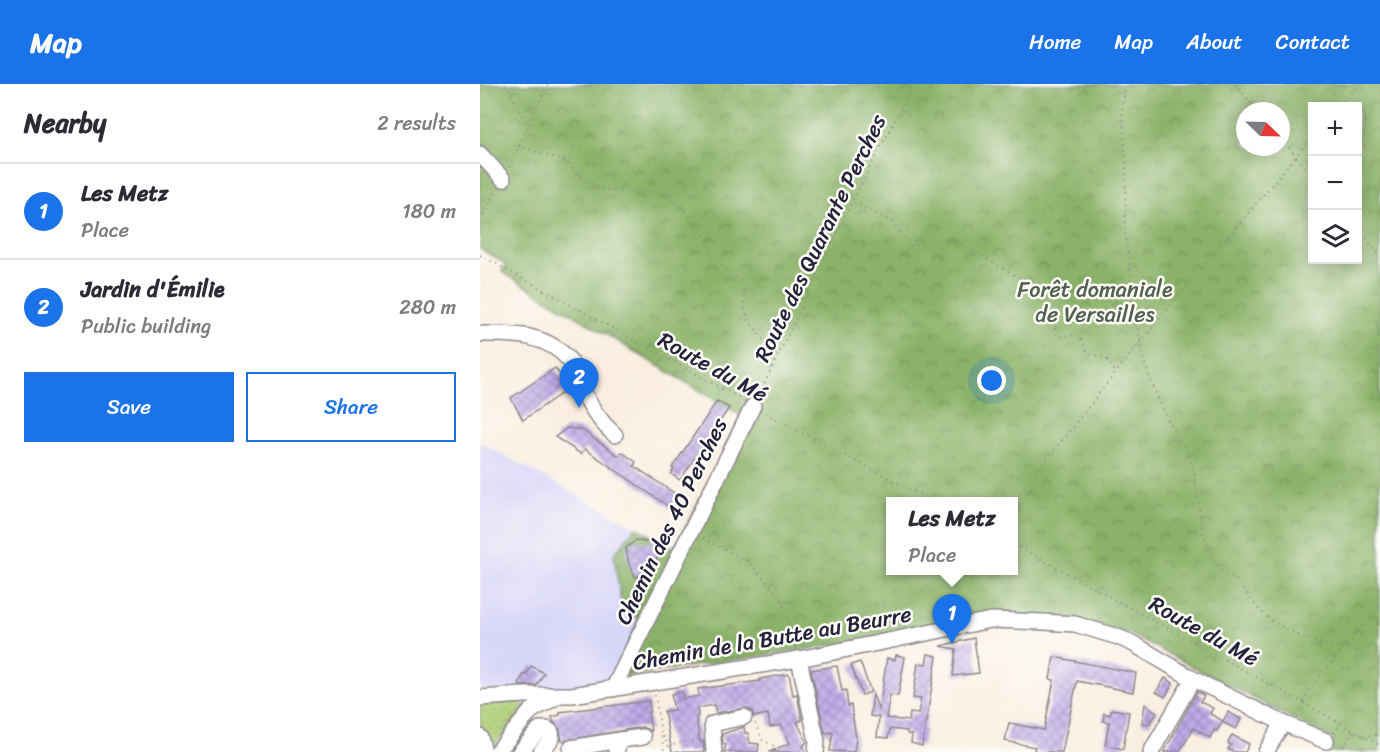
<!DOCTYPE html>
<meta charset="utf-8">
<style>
:root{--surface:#fff;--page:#f2f2f3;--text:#2b2b33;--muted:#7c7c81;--line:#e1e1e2;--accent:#1a73e8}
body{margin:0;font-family:Sriracha,sans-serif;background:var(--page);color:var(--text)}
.controls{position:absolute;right:18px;top:18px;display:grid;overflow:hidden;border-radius:0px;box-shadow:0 3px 15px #0003}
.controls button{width:54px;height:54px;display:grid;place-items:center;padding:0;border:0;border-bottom:2px solid var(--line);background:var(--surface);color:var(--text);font:30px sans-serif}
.compass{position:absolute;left:756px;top:18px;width:54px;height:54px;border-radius:50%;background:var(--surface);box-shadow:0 3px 15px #0003;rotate:113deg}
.you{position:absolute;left:512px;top:297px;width:21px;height:21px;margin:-15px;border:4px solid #fff;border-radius:50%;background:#1a73e8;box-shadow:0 0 0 9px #1a73e833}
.badge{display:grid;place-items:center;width:39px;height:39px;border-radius:50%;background:var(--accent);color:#fff;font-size:20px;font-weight:700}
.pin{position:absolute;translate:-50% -50px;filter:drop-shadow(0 2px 3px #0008)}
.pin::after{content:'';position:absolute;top:32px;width:21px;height:18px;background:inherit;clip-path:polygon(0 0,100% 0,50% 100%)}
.popup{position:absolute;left:406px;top:413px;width:132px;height:78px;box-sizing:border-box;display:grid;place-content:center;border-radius:0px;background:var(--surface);filter:drop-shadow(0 2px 4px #0005);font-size:20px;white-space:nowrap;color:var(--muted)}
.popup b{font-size:22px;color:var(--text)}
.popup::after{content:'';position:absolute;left:50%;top:100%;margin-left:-12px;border:12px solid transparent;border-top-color:var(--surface)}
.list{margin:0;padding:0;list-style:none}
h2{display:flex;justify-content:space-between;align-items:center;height:78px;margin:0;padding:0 24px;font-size:26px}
h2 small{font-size:20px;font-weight:400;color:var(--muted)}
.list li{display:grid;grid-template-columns:39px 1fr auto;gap:18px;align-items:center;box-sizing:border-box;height:96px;padding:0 24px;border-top:2px solid var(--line)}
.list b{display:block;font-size:22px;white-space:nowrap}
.list p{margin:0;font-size:20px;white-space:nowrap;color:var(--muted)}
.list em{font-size:20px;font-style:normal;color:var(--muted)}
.actions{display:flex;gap:12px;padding:18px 24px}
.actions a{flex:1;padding:14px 0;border:2px solid var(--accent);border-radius:0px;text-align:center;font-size:21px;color:var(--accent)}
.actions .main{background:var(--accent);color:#fff}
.icon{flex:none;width:33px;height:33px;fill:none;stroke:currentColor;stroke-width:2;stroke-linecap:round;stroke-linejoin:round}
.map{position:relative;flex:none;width:900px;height:668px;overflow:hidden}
header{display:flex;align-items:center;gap:36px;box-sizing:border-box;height:84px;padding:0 30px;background:var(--accent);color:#fff}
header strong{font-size:28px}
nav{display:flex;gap:33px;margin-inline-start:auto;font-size:21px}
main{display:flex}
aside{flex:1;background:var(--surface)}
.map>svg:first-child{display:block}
.built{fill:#d9d7f8}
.grass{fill:url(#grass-dots);stroke:#687859;stroke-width:1.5}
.forest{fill:url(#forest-crowns);stroke:#566a52;stroke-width:1.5;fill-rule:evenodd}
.building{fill:url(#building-cross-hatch)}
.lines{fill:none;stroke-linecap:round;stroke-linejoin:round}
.minor-casing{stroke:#8e888d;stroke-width:18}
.path{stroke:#8e888d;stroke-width:1.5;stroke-dasharray:1.5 4.5;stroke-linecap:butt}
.minor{stroke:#fff;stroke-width:15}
.labels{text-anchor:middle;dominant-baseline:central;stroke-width:5;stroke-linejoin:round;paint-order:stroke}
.street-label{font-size:22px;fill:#22223b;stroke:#fdfcf7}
.park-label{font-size:22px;fill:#535f50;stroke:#fdfcf7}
</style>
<header>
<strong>Map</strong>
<nav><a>Home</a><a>Map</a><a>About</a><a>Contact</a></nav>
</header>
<main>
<aside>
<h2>Nearby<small>2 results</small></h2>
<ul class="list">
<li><span class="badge">1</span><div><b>Les Metz</b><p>Place</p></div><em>180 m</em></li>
<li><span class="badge">2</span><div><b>Jardin d'Émilie</b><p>Public building</p></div><em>280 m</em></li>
</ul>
<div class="actions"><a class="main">Save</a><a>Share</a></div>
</aside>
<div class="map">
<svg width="900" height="668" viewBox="0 0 900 668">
<defs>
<pattern id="grass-dots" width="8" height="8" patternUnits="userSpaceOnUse" patternTransform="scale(1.5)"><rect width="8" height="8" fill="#aecf77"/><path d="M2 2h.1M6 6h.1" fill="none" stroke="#95b168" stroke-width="1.8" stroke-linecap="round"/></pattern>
<pattern id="forest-crowns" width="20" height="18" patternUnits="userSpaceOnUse" patternTransform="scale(1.5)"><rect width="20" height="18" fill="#8ab268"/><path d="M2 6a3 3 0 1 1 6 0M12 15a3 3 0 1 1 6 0" fill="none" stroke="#709057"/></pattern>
<pattern id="building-cross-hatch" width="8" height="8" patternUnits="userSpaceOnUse" patternTransform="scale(1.5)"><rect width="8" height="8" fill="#bdabe9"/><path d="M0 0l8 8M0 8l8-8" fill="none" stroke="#998bbe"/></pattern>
</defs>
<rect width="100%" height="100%" fill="#fdfcf7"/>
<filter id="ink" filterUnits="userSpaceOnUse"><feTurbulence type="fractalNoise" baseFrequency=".0167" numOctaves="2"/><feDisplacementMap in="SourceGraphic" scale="12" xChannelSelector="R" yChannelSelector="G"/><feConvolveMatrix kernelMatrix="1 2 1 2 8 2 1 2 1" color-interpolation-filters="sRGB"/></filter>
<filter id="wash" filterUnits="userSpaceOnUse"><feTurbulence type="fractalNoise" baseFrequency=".008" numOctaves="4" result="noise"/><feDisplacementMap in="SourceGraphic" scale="24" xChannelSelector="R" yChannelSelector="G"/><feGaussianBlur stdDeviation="1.35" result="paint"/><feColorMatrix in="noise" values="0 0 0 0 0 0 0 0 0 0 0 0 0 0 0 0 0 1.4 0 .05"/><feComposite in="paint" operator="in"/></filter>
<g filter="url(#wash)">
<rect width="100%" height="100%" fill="#f9eedf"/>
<!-- built -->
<polygon class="built" points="0,358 156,443 134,471 159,534 132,594 105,605 0,607"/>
<!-- grass -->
<polygon class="grass" points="40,617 45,623 13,663 8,661 0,642 0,620"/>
<!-- forest -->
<path class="forest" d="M 0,0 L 900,0 L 900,668 L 847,668 L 854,656 L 646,548 L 511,533 L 348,562 L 132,594 L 159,535 L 142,526 L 134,471 L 156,443 L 195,464 L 262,332 L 22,188 L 26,180 L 0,165 ZM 832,22 L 878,22 L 878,176 L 832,176 ZM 765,27 L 801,27 L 801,63 L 765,63 ZM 410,418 L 534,418 L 534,486 L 410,486 Z"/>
<g id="blocks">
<!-- building -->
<g class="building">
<polygon points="75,284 89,304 43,336 31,314"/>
<polygon points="237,317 249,324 200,396 191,390 194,385 192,384"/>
<polygon points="87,344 102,346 139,372 142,368 156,378 154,382 200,413 192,425 105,365 101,370 75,353"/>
<polygon points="156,456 168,459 169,457 184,461 175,478 156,494 149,480 146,464"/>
<polygon points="494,554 499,589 473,592 476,565 460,562"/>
<polygon points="448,570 457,572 442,662 431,659 432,651 427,650 427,647 410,645 408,654 397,653 399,633 390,632 393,611 399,626 407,574 415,576 416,571 425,573 418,612 410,611 406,634 429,637 430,629 438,630 441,615 433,614 438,579 446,580"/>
<polygon points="574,573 656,589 653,608 597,597 582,668 559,668 554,667 555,663 525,657 529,639 564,646 574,596 570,595"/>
<polygon points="380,578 391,608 382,611 371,581"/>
<polygon points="51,582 64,589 57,601 40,602 39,599 44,590 46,591"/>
<polygon points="357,582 362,607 366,606 368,622 371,621 376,654 374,668 350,667 353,648 345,649 331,586"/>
<polygon points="309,590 313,611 317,610 322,636 317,638 327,658 323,662 326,668 289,668 310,659 301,641 290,643 288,630 274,633 272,627 266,624 236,629 234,621 217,624 218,632 216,633 220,658 223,657 224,668 192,668 184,627 194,626 191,610 202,608 203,615 219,612 218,605 280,597 280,595"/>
<polygon points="685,594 693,599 685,613 676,608"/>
<polygon points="717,608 724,612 720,618 733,624 730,630 743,637 748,628 761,635 756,645 742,638 737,647 734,646 730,654 714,644 699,668 684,668"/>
<polygon points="169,617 170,628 168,628 171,647 162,643 82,657 80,646 73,637 72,633 80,631 80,628"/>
<polygon points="665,620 677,628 673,635 671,634 670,640 662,639"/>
<polygon points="632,625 649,628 643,665 625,661 629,638 623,637 624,629 630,631"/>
<polygon points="264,643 265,649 268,649 270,659 279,660 278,668 244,668 246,660 243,660 242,650"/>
<polygon points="752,651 769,660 765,668 753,668 748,665 751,661 748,659"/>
</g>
</g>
</g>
<g filter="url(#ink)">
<use href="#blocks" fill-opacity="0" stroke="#8e888d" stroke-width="1.5"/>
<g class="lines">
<defs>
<g id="minor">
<polyline points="0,70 23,95"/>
<path d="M 0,250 C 33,250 67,249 90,277 C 95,283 98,294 101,302 C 109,322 119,337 135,351"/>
<polyline points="319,575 337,657 336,668"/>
<polyline points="133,605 273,322"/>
<polyline points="0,614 44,611 92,611 319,575 511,536 564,538 595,540 638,553 652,559 713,595 803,639 846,657"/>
<polyline points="0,653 4,668"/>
<polyline points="140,656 163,653"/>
<polyline points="91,664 140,656 136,668"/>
<polyline points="17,668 51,627 78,612"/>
<polyline points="40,668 60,645 67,645 71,648 72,654 61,668"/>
<polyline points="234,668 232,640 264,633"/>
<polyline points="671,668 713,595"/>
<polyline points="786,668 803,639"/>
</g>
</defs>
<!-- minor casing -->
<use href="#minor" class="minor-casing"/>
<!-- path -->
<g class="path">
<polyline points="25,0 48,41"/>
<polyline points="646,0 642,24 646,77 645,148 661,267 668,290 687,334 708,370 714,386 722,447 732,473 738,482 759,499 780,527 789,535 811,548 860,567"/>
<polyline points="755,0 778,27"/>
<polyline points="859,22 879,0"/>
<polyline points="801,54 832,92"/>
<polyline points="38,62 86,77 102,95 120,104 130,107 174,108 181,110 200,121 227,154 231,170 236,177 263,199 265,204 264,222 269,237 297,273"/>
<polyline points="29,83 68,0"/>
<polyline points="374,119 411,137 431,162 472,154 563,208 578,253 598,250 608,269 627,275 635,288"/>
<polyline points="0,136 17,106"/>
<polyline points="878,145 900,171"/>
<polyline points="0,171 263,316"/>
<polyline points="279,311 372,118 434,0"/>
<polyline points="285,329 454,418"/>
<polyline points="533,418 660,258 832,53"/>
<polyline points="223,454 266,476 301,513 315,563"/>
<polyline points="534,460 900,661"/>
<polyline points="865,563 885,571 900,574"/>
<polyline points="175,611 184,668"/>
<polyline points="823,618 829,606 900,520"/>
<polyline points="275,639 283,657 293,661 296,668"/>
<polyline points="854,649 860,640"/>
<polyline points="883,652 900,651"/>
<polyline points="183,653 185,653 187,662 220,655"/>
<polyline points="859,668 874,647"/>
</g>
<!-- minor -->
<use href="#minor" class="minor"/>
</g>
</g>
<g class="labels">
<!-- street labels -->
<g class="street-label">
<text transform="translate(340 154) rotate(-64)">Route des Quarante Perches</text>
<text transform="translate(233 283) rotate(29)">Route du Mé</text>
<text transform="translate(191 437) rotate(-64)">Chemin des 40 Perches</text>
<text transform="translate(724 547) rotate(29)">Route du Mé</text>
<text transform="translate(292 554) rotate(-10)">Chemin de la Butte au Beurre</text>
</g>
<!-- park labels -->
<g class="park-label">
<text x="615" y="205">Forêt domaniale<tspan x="615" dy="25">de Versailles</tspan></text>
</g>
</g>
</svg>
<div class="controls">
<button>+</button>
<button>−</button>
<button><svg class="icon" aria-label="layers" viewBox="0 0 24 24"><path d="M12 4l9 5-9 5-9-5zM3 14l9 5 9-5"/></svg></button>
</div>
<svg class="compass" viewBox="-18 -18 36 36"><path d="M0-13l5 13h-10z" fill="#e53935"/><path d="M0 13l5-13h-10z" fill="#7c7c81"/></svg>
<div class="you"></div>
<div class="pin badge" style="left:472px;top:560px">1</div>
<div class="popup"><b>Les Metz</b>Place</div>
<div class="pin badge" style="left:99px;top:324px">2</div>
</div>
</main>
